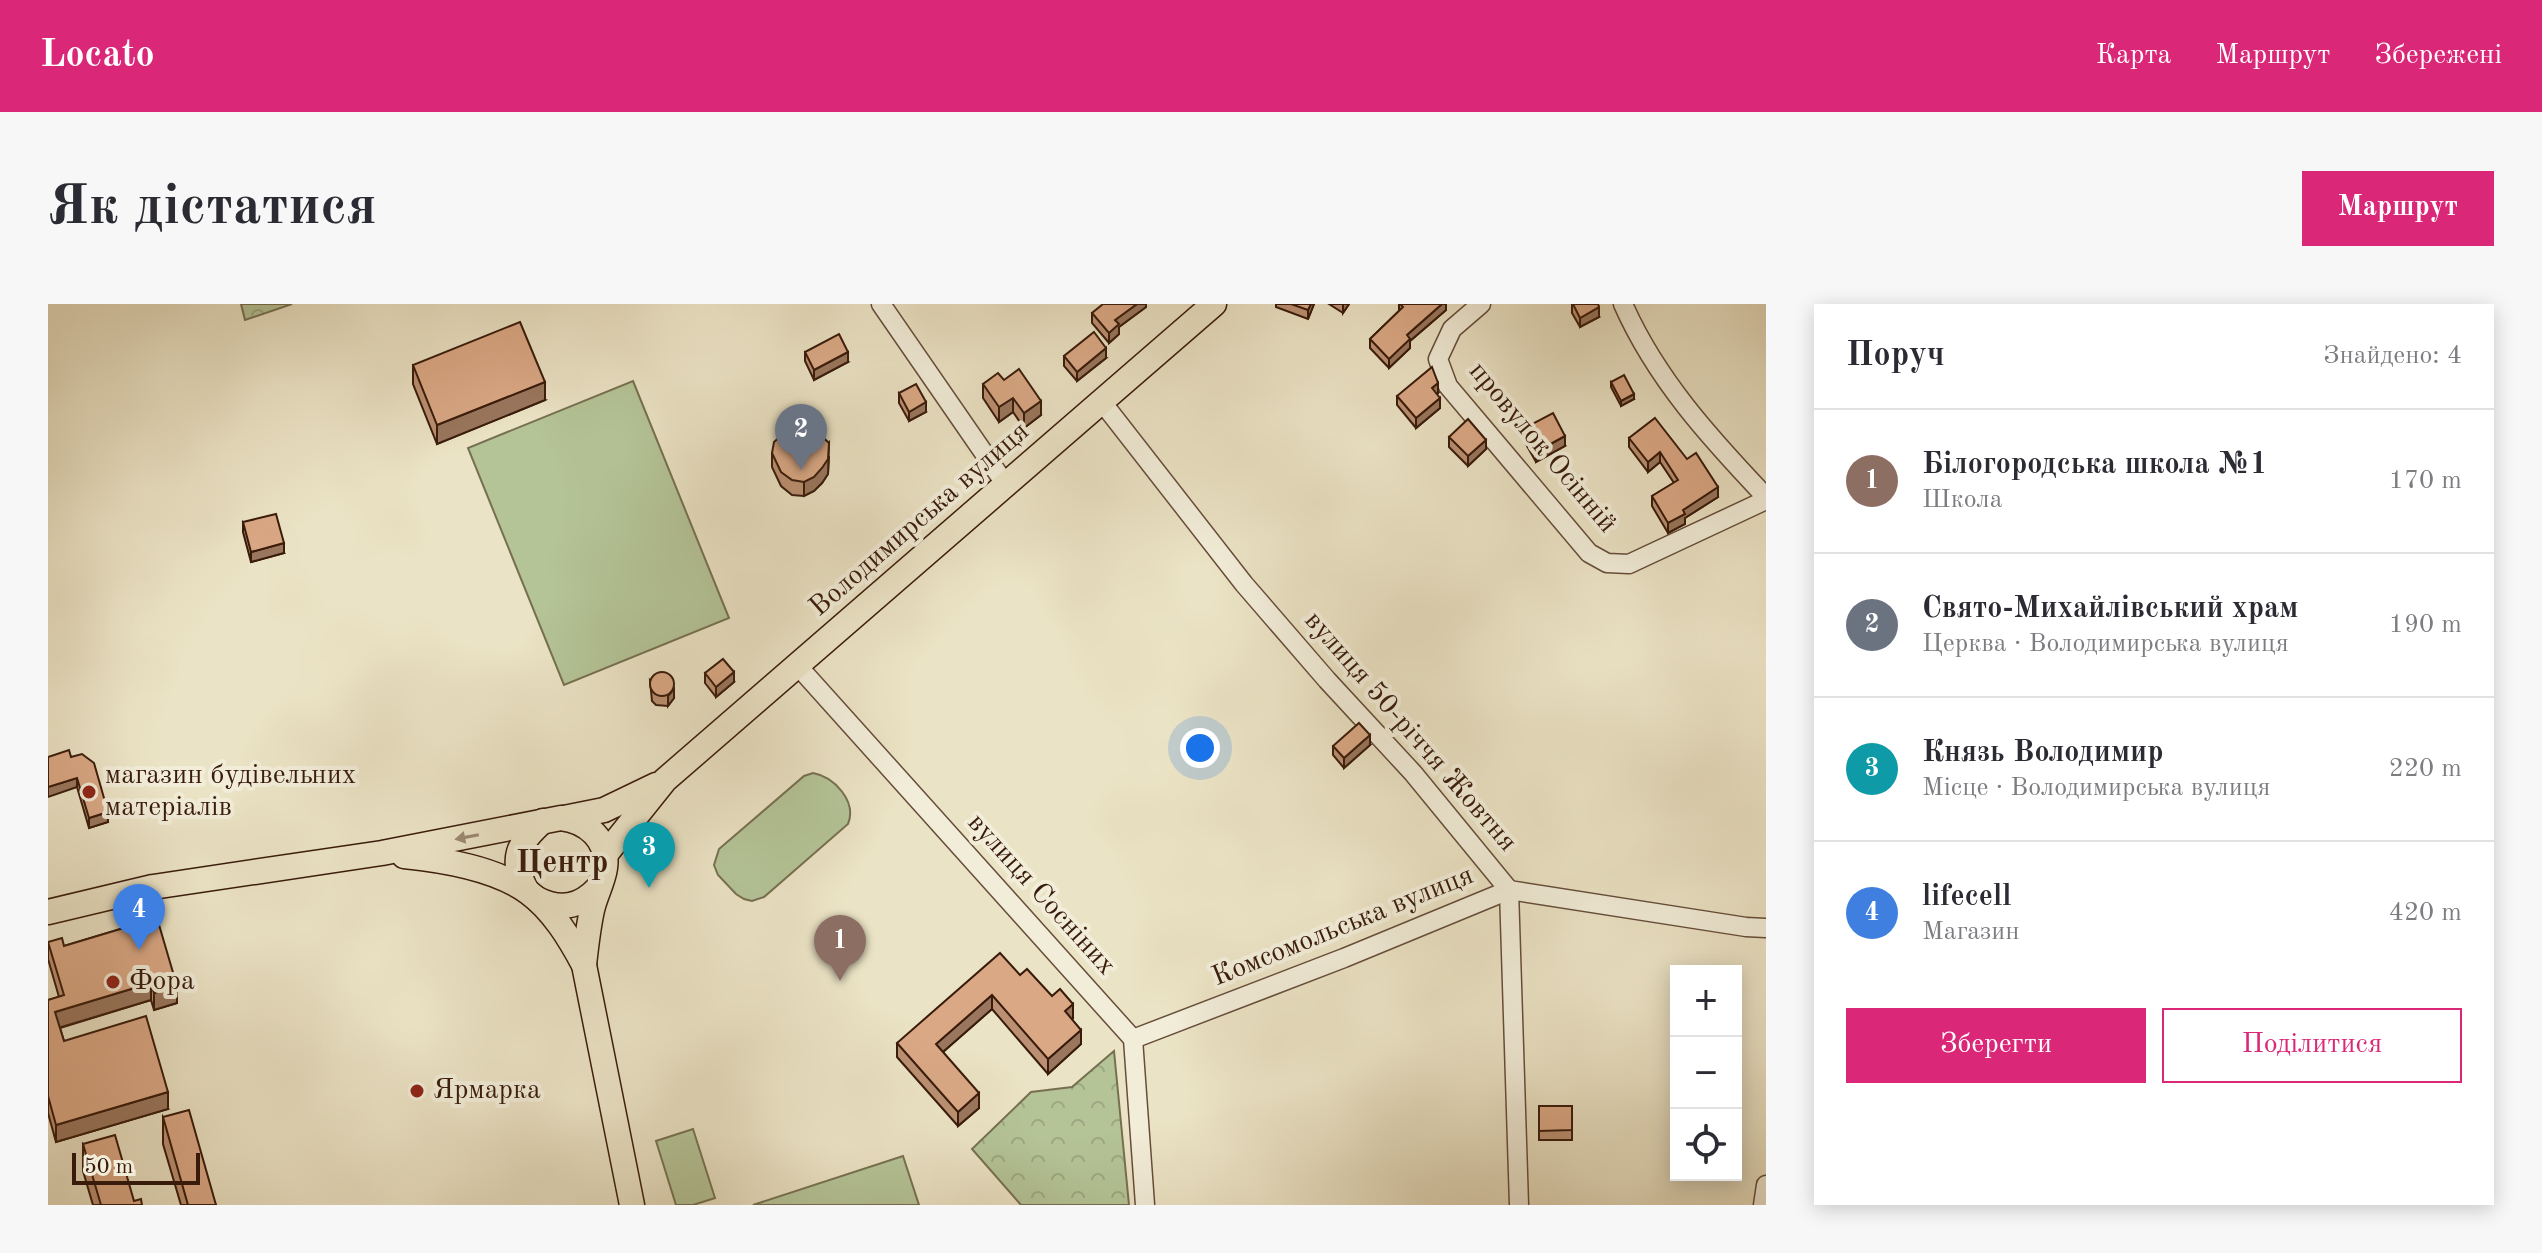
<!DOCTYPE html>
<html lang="uk">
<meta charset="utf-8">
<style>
:root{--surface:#fff;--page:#f7f7f7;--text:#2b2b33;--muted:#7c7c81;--line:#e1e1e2;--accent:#db2777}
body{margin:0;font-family:"Old Standard TT",serif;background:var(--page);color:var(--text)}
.controls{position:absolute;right:24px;bottom:24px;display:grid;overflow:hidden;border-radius:0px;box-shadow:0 4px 20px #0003}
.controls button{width:72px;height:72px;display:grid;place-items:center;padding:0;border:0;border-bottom:2px solid var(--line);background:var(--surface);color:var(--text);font:40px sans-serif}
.scale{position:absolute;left:24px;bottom:20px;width:128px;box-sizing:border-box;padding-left:8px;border:4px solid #391b0b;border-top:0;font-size:22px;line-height:28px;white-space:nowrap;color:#391b0b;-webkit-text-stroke:6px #f2edd9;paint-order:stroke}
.you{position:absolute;left:1152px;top:444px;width:28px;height:28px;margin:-20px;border:6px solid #fff;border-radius:50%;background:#1a73e8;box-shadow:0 0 0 12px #1a73e833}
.badge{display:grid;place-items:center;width:52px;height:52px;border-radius:50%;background:var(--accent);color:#fff;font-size:26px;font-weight:700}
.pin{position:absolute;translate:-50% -66px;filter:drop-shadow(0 2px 4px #0008)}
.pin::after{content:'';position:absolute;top:42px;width:28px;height:24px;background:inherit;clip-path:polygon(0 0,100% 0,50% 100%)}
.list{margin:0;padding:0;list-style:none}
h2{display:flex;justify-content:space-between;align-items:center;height:104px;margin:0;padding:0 32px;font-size:34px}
h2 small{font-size:26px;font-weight:400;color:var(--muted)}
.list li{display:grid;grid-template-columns:52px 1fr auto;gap:24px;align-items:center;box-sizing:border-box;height:144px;padding:0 32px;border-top:2px solid var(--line)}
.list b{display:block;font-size:30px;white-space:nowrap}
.list p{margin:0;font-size:26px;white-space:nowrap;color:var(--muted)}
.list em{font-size:26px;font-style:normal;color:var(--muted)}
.actions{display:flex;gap:16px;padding:24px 32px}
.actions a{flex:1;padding:18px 0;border:2px solid var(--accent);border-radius:0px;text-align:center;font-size:28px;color:var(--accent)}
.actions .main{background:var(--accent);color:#fff}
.icon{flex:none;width:44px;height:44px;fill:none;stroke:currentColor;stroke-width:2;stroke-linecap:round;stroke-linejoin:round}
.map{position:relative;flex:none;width:1718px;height:901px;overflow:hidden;border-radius:0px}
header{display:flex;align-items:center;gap:48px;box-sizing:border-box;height:112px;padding:0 40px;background:var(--accent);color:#fff}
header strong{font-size:38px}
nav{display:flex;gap:44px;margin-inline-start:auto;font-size:28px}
.intro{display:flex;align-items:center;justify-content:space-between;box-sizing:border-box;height:192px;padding:0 48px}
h1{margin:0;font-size:56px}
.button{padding:20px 36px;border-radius:0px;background:var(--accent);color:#fff;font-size:28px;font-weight:700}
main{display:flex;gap:48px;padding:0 48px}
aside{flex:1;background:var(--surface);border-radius:0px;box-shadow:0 4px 20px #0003}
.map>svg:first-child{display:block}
.forest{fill:url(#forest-crowns);stroke:#767051;stroke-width:2}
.green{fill:#b4c497;stroke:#767051;stroke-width:2}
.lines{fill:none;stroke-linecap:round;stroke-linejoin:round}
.minor-casing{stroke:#664d3a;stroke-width:21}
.major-casing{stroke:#391b0b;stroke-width:27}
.minor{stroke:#f2edd9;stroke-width:18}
.major{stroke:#ebe3c5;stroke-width:24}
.wall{fill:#bb9072;stroke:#391b0b;stroke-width:2}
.shaded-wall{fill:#99765d;stroke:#391b0b;stroke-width:2}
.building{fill:#daa885;stroke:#391b0b;stroke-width:2}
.oneway{fill:#9b8971}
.poi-dot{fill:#8f2418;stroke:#f2edd9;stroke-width:3}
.labels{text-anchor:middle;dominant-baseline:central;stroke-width:8;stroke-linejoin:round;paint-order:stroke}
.street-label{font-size:28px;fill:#391b0b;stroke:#f2edd9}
.poi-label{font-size:28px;fill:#391b0b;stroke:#f2edd9;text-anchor:start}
.quarter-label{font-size:32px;font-weight:bold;fill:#391b0b;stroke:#f2edd9}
</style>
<header>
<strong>Locato</strong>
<nav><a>Карта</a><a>Маршрут</a><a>Збережені</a></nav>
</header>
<div class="intro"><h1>Як дістатися</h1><a class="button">Маршрут</a></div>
<main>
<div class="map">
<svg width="1718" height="901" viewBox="0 0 1718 901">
<defs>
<pattern id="forest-crowns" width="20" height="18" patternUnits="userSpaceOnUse" patternTransform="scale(2)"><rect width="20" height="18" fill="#b4c497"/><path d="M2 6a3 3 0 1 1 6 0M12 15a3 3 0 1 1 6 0" fill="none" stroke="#9ca881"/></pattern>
</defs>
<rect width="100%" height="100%" fill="#ebe3c5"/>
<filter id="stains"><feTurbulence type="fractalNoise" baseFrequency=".0025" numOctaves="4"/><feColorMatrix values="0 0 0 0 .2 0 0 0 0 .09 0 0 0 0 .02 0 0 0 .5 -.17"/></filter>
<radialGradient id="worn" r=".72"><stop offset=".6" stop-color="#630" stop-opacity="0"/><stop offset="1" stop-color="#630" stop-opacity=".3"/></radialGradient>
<!-- forest -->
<g class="forest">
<polygon points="193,0 244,0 197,16"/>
<polygon points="1066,747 1081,901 973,901 924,845 983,788 1024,783"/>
</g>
<!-- green -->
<g class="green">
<polygon points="585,77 681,314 516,381 420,144"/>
<path d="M 765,469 C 787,473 809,498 800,520 L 716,593 L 704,597 L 696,595 L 688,590 L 670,571 L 666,561 L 671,545 L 756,472 Z"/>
<polygon points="645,825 667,894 645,901 628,901 608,837"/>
<polygon points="855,852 871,901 705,901"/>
</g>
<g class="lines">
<defs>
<g id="minor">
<polyline points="833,0 958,181"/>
<polyline points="1433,0 1404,25 1390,55 1400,82 1541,249 1559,259 1581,260 1718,196"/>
<path d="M 1575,0 C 1608,75 1662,134 1718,193"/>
<polyline points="1054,98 1196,280 1279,376 1365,469 1461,586 1471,901"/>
<polyline points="749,361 1085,735 1097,901"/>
<polyline points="1085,735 1296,654 1461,586 1698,623 1718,624"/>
<polyline points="1715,901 1718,881"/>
</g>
<g id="major">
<polyline points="516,514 556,506 608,481"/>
<polyline points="557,551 617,476 1166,0"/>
<path d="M 356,552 C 396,556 447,564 480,588 C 505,606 522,635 536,661 L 584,901"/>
<path d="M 479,587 C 461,556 470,539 495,517"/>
<path d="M 489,595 C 513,607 532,603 550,584"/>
<path d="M 0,608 L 105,583 L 334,549 L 513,514 C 539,517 561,536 557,564 C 555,578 547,592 544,606 C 540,624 538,643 536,661"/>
</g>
</defs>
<!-- minor casing -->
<use href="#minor" class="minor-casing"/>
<!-- major casing -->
<use href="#major" class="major-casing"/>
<!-- minor -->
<use href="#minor" class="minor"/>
<!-- major -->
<use href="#major" class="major"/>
</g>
<!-- wall -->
<g class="wall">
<polygon points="1098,0 1098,3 1071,23 1071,30 1061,39 1044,19 1044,9"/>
<polygon points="1228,0 1266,0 1260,15 1228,3"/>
<polygon points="1281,0 1301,0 1295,9"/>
<polygon points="1351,0 1398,0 1398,6 1362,37 1362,44 1341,64 1322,44 1322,35 1351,7"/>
<polygon points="1524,0 1551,13 1532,23 1524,9"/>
<polygon points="757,48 800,58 766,76 757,57"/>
<polygon points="1016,52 1058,54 1029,77 1016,62"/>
<polygon points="365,61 497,96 389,140 365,80"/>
<polygon points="956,76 993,111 976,124 965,108 951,118 935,94 935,80"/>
<polygon points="1563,78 1586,95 1573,102 1563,83"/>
<polygon points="851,89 878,108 861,117 851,99"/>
<polygon points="1390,89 1389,90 1392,104 1368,124 1349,101 1349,92"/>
<polygon points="1475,125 1517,142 1488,158 1475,135"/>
<polygon points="1401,133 1438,145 1420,162 1401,143"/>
<polygon points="1581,134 1639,155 1670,193 1637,214 1637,220 1620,229 1604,202 1604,192 1626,179 1612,158 1600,168 1581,143"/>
<polygon points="724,149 781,153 780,170 774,179 766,187 756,192 744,191 733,182 724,163"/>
<polygon points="195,218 236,249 203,258 195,228"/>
<polygon points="657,369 686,378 668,393 657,379"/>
<polygon points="602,376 626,394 620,402 608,401 604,397"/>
<polygon points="1322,441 1296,464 1285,451 1285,442"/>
<polygon points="23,453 60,518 41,524 29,483"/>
<polygon points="109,614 129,699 106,706 103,696 12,724 16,737 120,805 8,838 0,809 0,696 11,693 0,655 0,638 16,642"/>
<polygon points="972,671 1004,692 1025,714 1024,715 1033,740 1000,770 944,705 895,748 931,804 910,822 849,753 849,739"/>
<rect x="1491" y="802" width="33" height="34"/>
<polygon points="115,813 168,901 133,901 115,840"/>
<polygon points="35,840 86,897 94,901 45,901 35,867"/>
</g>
<!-- shaded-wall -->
<g class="shaded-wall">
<polygon points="1089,0 1098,0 1098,3 1071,23 1071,30 1061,39 1061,29 1067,16"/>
<polygon points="1263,0 1266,0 1260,15 1260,6"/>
<polygon points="1295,0 1301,0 1295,9"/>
<polygon points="1394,0 1398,0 1398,6 1362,37 1362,44 1341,64 1341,55 1359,31"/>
<polygon points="1551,3 1551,13 1532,23 1532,14"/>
<polygon points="1058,44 1058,54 1029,77 1029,68"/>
<polygon points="800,48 800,58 766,76 766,66"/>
<polygon points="497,78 497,96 389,140 389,121"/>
<polygon points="1390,79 1390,89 1384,94 1384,84"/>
<polygon points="1586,90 1586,95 1573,102 1573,97"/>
<polygon points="965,94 965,108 951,118 951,103"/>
<polygon points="1392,94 1392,104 1368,124 1368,114"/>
<polygon points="993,97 993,111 976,124 976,109"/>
<polygon points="878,98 878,108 861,117 861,108"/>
<polygon points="1517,132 1517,142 1488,158 1488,148"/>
<polygon points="1438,136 1438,145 1420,162 1420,152"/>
<polygon points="781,139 780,170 774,179 766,187 756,192 756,178"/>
<polygon points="1612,148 1612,158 1600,168 1600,158"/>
<polygon points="1670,183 1670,193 1637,214 1637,220 1620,229 1620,219 1635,206"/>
<polygon points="236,239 236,249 203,258 203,248"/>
<polygon points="686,368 686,378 668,393 668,383"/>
<polygon points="626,385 626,394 620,402 620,392"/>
<polygon points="1322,431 1322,441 1296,464 1296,454"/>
<polygon points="29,474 29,483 0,493 0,483"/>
<polygon points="60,508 60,518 41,524 41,514"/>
<polygon points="103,679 103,696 7,725 7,708"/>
<polygon points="129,682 129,699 106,706 106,689"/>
<polygon points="944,691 944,705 888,754 888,740"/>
<polygon points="1025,700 1025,714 1017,722 1017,707"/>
<polygon points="1033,726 1033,740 1000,770 1000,755"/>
<polygon points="120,788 120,805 8,838 8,821"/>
<polygon points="931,789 931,804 910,822 910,808"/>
</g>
<!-- building -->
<g class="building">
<polygon points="1055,0 1089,0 1067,16 1071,20 1061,29 1044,9"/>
<polygon points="1243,0 1263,0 1260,6"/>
<polygon points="1352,0 1394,0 1359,31 1362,35 1341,55 1322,35 1355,3"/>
<polygon points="1525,0 1550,0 1551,3 1532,14"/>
<polygon points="472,18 497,78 389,121 365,61"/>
<polygon points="1046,28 1058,44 1029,68 1016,52"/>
<polygon points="791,30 800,48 766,66 757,48"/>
<polygon points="1384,63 1390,79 1384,84 1392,94 1368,114 1349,92"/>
<polygon points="971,65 993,97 976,109 965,94 951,103 935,80 950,69 956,76"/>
<polygon points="1576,71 1586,90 1573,97 1563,78"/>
<polygon points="868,80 878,98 861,108 851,89"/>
<polygon points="1505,109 1517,132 1488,148 1475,125"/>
<polygon points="1607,114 1639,155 1648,149 1670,183 1635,206 1637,210 1620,219 1604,192 1630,176 1612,148 1600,158 1581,134"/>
<polygon points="1420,115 1438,136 1420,152 1401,133"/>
<polygon points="749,124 767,126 781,139 780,155 774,164 766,173 756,178 744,176 733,168 724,149 726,138 736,129"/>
<polygon points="228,210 236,239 203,248 195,218"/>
<polygon points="675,355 686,368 668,383 657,369"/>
<circle cx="614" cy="380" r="12"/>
<polygon points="1311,419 1322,431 1296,454 1285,442"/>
<polygon points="21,446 23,453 34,450 46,459 60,508 41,514 29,474 0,483 0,453"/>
<polygon points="109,614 129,682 106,689 103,679 7,708 16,737 98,712 120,788 8,821 0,792 0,696 16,691 0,638 14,634 16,642"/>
<polygon points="952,649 972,671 979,665 1004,692 1012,685 1025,700 1017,707 1033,726 1000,755 944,691 888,740 931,789 910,808 849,739"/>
<polygon points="1491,802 1524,802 1524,826 1491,827"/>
<polygon points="141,806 168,901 140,901 115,813"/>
<polygon points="67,831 86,897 93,895 94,901 53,901 35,840"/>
</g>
<!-- one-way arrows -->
<defs><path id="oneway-solid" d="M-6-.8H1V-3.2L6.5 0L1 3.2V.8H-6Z" transform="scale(2)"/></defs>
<use class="oneway" href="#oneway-solid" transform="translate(419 533) rotate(169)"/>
<!-- markers -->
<g class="poi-dot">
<circle cx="41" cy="488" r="8"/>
<circle cx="65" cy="678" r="8"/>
<circle cx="369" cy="787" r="8"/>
</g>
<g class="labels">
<!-- street labels -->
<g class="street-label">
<text transform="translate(1494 144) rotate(50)">провулок Осінній</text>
<text transform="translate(872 216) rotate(-41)">Володимирська вулиця</text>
<text transform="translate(1362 428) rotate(49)">вулиця 50-річчя Жовтня</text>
<text transform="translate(993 591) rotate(48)">вулиця Сосніних</text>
<text transform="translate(1295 623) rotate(-22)">Комсомольська вулиця</text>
</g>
<!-- poi labels -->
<g class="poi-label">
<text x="57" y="472">магазин будівельних<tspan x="57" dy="32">матеріалів</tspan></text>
<text x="81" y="678">Фора</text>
<text x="385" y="787">Ярмарка</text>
</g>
<!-- quarter labels -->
<g class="quarter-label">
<text x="514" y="560">Центр</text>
</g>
</g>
<rect width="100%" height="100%" filter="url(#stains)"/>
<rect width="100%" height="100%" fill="url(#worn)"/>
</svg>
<div class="controls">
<button>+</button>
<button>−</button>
<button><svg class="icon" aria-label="locate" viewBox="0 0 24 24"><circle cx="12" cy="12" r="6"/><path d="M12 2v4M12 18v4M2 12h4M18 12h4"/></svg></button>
</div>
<div class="scale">50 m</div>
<div class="you"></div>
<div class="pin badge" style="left:792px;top:677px;background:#8d6e63">1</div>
<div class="pin badge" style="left:753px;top:166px;background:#6b7280">2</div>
<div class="pin badge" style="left:601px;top:584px;background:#0f9aa8">3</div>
<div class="pin badge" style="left:91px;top:646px;background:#3f7fe0">4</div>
</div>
<aside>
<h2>Поруч<small>Знайдено: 4</small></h2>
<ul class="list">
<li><span class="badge" style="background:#8d6e63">1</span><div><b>Білогородська школа №1</b><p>Школа</p></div><em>170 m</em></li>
<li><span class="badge" style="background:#6b7280">2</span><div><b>Свято-Михайлівський храм</b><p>Церква · Володимирська вулиця</p></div><em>190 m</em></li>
<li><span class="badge" style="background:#0f9aa8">3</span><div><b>Князь Володимир</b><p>Місце · Володимирська вулиця</p></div><em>220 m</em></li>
<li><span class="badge" style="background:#3f7fe0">4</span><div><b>lifecell</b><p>Магазин</p></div><em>420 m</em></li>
</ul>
<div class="actions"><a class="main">Зберегти</a><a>Поділитися</a></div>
</aside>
</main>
